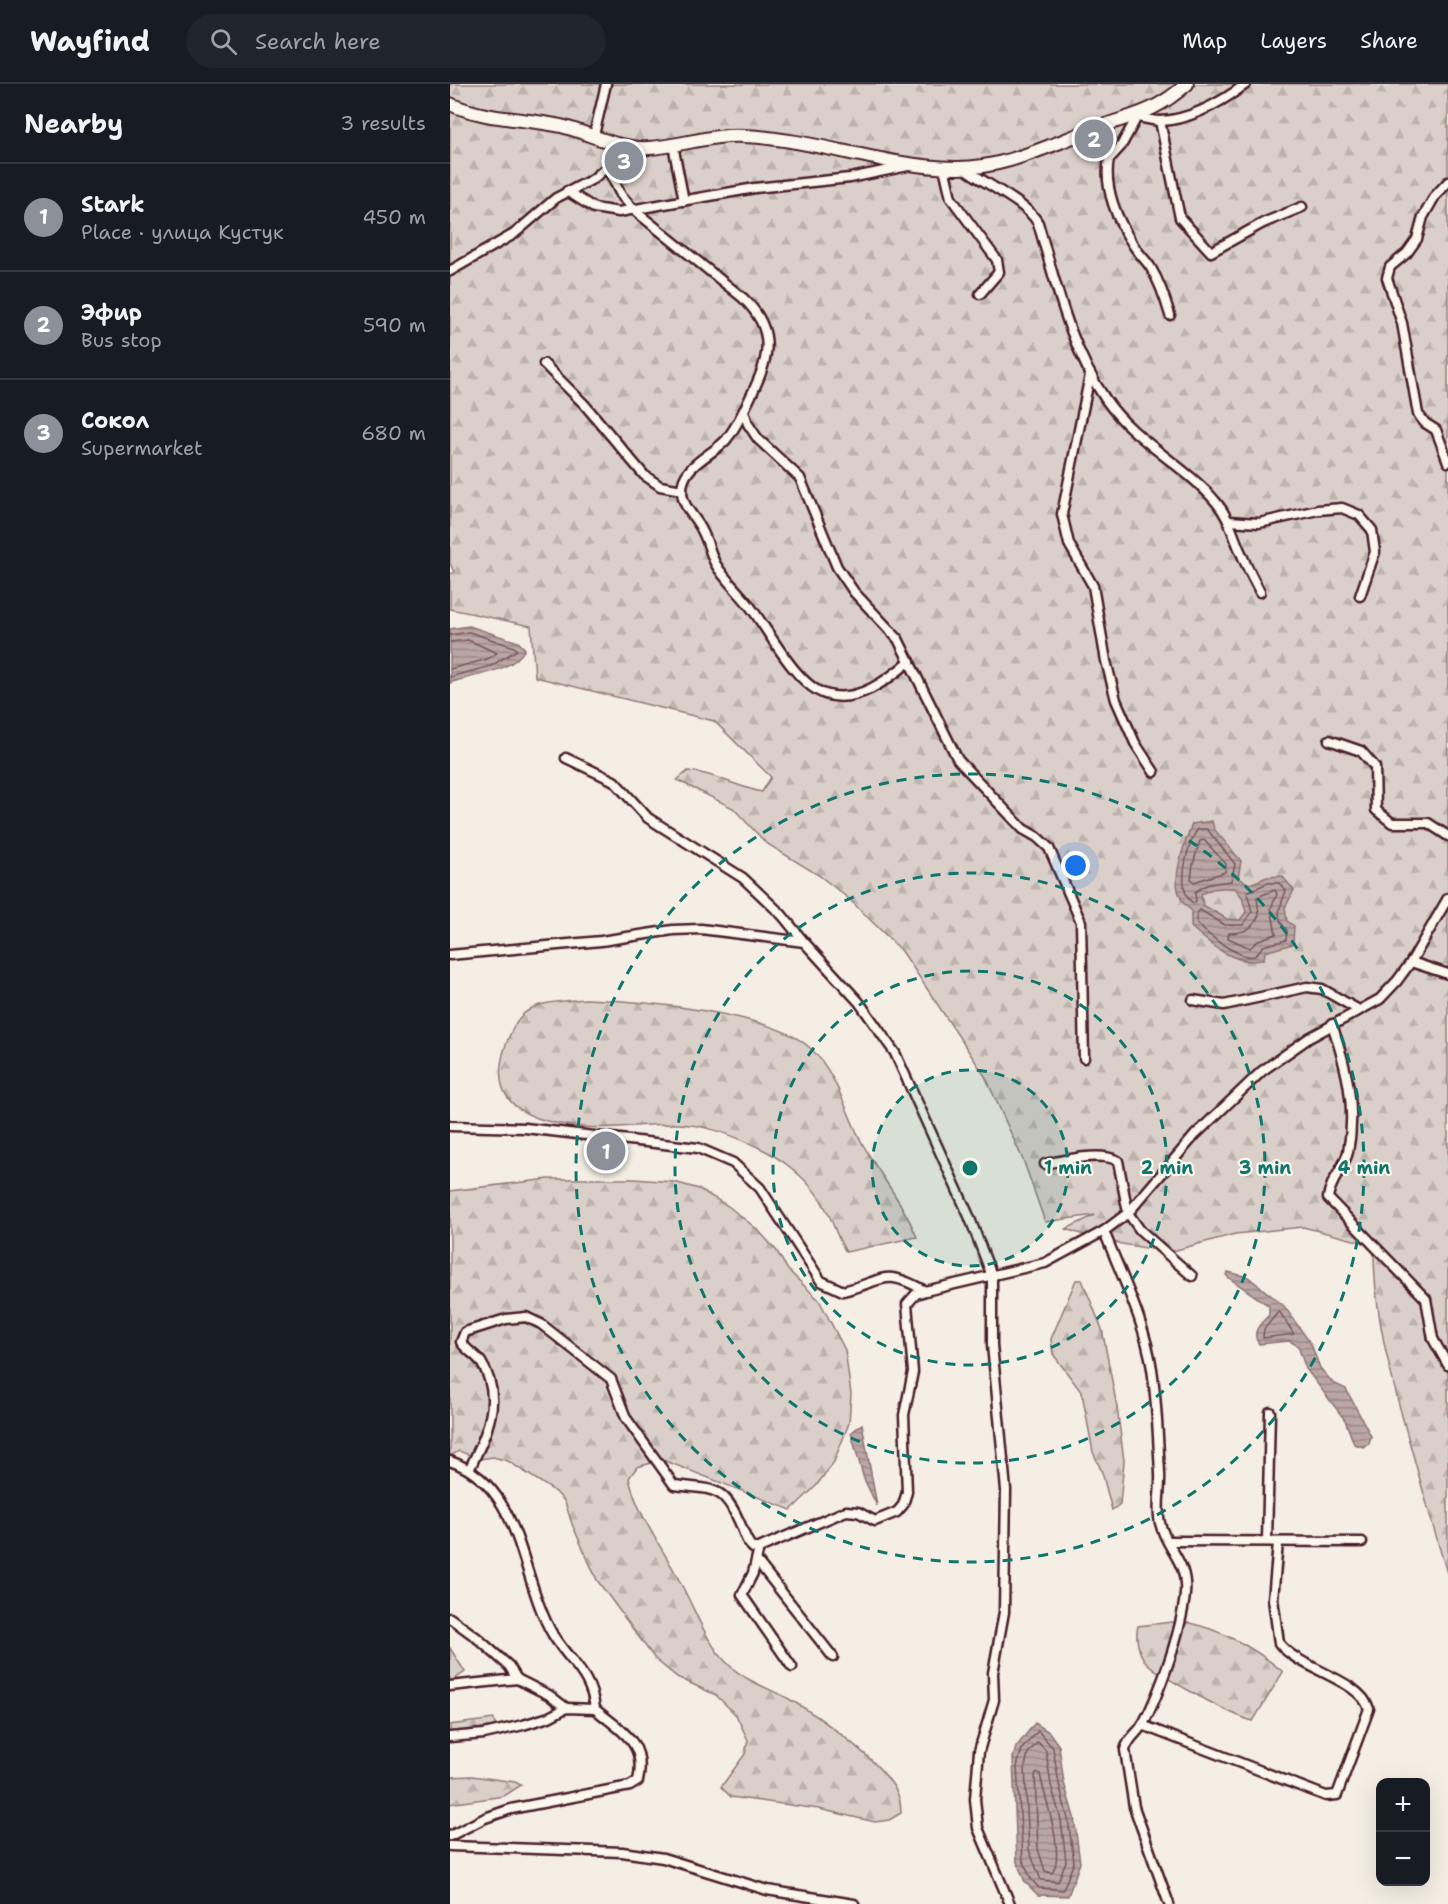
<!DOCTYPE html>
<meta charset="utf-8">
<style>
:root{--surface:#171b24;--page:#20242c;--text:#f1f3f6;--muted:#9ea1a6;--line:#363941;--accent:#8c9099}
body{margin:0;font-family:"Shantell Sans",sans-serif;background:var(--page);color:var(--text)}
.controls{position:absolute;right:18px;bottom:18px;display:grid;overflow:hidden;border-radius:12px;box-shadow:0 6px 24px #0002}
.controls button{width:54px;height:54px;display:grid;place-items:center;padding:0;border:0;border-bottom:2px solid var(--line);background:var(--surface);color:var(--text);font:30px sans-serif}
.you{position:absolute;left:626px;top:782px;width:21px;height:21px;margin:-15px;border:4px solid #fff;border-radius:50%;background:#1a73e8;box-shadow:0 0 0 9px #1a73e833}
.badge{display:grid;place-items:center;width:39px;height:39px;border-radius:50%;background:var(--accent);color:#fff;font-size:20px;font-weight:700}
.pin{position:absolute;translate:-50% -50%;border:3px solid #fff;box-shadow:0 2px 6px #0006}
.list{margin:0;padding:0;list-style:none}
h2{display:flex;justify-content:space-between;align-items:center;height:78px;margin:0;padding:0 24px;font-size:26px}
h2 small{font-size:20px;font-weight:400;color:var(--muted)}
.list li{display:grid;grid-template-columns:39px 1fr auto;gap:18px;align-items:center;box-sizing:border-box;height:108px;padding:0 24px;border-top:2px solid var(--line)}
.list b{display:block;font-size:22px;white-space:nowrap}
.list p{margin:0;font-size:20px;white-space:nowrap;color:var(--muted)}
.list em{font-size:20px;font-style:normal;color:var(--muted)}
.icon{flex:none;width:33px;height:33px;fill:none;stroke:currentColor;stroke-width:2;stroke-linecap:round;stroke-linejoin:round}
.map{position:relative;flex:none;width:998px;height:1820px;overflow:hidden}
header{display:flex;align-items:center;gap:36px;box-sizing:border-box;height:84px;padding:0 30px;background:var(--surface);border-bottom:2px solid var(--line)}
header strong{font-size:28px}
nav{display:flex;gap:33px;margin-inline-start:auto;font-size:21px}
.search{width:420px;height:54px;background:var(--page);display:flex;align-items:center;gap:15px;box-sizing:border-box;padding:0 21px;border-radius:33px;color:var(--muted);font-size:22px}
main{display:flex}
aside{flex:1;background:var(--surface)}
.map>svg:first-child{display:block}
.forest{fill:url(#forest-firs);stroke:#92787a;stroke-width:1.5}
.water{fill:url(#water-rules);stroke:#8d7174;stroke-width:1.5;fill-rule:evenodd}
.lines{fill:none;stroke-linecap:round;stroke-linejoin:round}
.shore{stroke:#77555c;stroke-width:1.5}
.street-casing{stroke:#4a1f2b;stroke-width:13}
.secondary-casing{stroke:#4a1f2b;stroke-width:16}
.street{stroke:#fbf7ec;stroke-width:8}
.secondary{stroke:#fbf7ec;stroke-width:12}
.ring{fill:none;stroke:#0f766e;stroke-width:3;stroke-dasharray:10 8}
.centre{fill:#0f766e;stroke:#fbf7ec;stroke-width:3}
.ring-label{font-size:18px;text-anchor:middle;font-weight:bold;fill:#0f766e;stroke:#fbf7ec;stroke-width:4.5;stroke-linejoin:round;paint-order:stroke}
</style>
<header>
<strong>Wayfind</strong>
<div class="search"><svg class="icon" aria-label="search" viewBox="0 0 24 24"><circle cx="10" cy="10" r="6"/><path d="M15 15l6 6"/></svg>Search here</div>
<nav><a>Map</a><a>Layers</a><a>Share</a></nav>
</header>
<main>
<aside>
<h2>Nearby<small>3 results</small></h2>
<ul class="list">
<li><span class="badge">1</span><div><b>Stark</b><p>Place · улица Кустук</p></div><em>450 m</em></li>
<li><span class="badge">2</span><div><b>Эфир</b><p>Bus stop</p></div><em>590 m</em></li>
<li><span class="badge">3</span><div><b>Сокол</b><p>Supermarket</p></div><em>680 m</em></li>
</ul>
</aside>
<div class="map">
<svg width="998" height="1820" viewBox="0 0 998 1820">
<defs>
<pattern id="forest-firs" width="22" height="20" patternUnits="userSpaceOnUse" patternTransform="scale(1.5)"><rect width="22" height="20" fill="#dbd0c9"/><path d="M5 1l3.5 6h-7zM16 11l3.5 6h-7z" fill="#bdb2ad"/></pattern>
<pattern id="water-rules" width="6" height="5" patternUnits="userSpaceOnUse" patternTransform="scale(1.5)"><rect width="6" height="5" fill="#baa7a5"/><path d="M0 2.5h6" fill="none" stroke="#998787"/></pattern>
</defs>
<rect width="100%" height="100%" fill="#f4eee4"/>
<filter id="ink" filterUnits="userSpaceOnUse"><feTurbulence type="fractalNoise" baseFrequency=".0167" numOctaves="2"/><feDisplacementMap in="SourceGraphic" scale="12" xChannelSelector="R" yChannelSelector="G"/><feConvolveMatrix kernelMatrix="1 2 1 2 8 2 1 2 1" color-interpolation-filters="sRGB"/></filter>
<g filter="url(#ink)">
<!-- forest -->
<g class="forest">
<path d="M 0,0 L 998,0 L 998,1492 C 983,1444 970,1395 956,1346 C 939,1285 923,1225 924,1161 L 853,1143 L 785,1150 L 719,1168 L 649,1156 L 616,1145 L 645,1131 L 595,1138 L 574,1078 L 535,992 L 452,867 L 399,815 L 370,792 L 316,759 L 283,724 L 227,696 L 238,687 C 264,689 286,703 312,708 L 321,693 L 264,637 L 85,593 L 81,542 L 0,525 L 0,490 L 4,488 L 0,479 Z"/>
<path d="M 136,915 C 190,917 322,928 360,964 C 386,987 396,1029 412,1059 C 431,1093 452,1117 467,1153 L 396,1168 C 387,1154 384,1140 377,1127 C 362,1096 330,1072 299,1059 C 276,1049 254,1041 229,1040 C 198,1039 165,1046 133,1043 C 65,1037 29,1012 64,942 C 78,915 110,918 136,915 Z"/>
<path d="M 99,1095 L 184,1095 L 224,1098 L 249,1105 L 278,1122 L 308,1146 L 326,1166 L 338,1186 L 369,1216 L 395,1266 L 401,1310 L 399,1339 L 384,1378 L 366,1402 L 341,1426 L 213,1376 L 187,1383 L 179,1394 C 187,1432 214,1465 231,1500 C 247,1529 255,1558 280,1582 C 296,1597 320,1605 339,1615 C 369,1632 435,1679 448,1711 C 450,1716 451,1723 451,1729 L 439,1736 L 425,1738 L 369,1725 L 281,1713 L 271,1703 L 295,1670 L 298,1656 L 286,1631 L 266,1611 L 227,1593 L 205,1575 L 147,1496 L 122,1440 L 115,1418 L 106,1408 L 58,1377 L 43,1373 L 30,1375 L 9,1367 L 0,1372 L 0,1107 Z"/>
<polygon points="626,1196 632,1196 652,1245 667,1323 674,1377 670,1420 662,1426 652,1388 643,1368 632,1309 603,1270 601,1255"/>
<path d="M 731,1537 C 768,1544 804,1563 833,1588 L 803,1637 C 783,1632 708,1592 695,1577 C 688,1568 685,1552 688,1542 Z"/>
<polygon points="0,1564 15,1588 0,1598"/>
<polygon points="44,1635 45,1642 0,1650 0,1641"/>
<polygon points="22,1692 65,1698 71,1701 54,1712 0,1720 0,1693"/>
</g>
<!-- water -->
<g class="water">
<path d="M 19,542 L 68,558 L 75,565 C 62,589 24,590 0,599 L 0,545 Z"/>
<path d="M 762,737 L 764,745 L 791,777 L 788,794 L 800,800 L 817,793 L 832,792 L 844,806 L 835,824 L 837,837 L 844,842 L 843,860 L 815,868 L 814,875 C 787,884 760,860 741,843 L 741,826 C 714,807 733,765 742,740 ZM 773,804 L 785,804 L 792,813 L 796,828 L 790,836 L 777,835 L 753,821 L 751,810 L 762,805 Z"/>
<path d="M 778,1188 L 798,1193 L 834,1222 L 861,1260 L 870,1284 L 883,1299 L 896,1305 L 921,1352 L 919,1360 L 913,1363 L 904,1360 L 895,1336 L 856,1285 L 848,1262 L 840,1257 L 809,1260 C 800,1248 811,1239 819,1231 L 819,1222 L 779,1194 L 776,1191 Z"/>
<polygon points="412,1340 427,1422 414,1395 401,1349"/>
<polygon points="585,1639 599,1648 609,1662 614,1699 624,1733 630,1779 618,1812 588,1811 575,1798 567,1778 563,1674 566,1663"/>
</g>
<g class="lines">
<!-- shore -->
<g class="shore">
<polyline points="0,551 19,548 64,563 67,566 41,582 0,593"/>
<polyline points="0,558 18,556 47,569 38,575 0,585"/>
<path d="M 748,745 L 757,745 L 785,780 L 781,797 C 768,799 755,798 745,809 L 746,817 L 743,819 C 725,807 737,759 748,745 Z"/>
<polygon points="754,756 776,780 775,788 744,798 741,795 743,780 750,757"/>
<path d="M 818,799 L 829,799 L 836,807 C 831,821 823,833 837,846 L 836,856 L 813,862 C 809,865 809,870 804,872 C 790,876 757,850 747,840 L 747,829 L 750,826 L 775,841 L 793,841 L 802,828 L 797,808 Z"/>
<path d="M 825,806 L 827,810 L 821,824 L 826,850 L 809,856 L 800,864 L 778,854 L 779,849 C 794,849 802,846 809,831 L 807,813 Z"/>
<polygon points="829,1227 844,1250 813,1254 814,1245"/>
<polygon points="588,1647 603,1664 609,1700 618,1735 624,1778 613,1806 589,1804 581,1795 573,1776 567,1683 572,1665"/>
<polygon points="588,1658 596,1667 601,1701 611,1736 616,1777 608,1798 591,1796 579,1766 575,1683 578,1669"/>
<path d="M 587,1688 L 590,1690 C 594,1713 616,1770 602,1789 L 595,1787 L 588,1765 L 585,1691 Z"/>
</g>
<defs>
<g id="street">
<polyline points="710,37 730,134 761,168 813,139 852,123"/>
<polyline points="144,51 156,0"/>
<path d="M 163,58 L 157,83 L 171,111 L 184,126 L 293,214 C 329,248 318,277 299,316 C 292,330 286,344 276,356 C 260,373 230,382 232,409 C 233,422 243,431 249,441 C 257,453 259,466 265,479 C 274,495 288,507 299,521 C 318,545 345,600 375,610 C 406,621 439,595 460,577"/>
<polyline points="223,61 234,117"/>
<polyline points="494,83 501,114 547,176 549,188 530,210"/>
<path d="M 514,84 C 535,100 577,119 588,139 C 606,199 620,264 656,316 C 685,358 734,380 766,418 C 780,434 783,453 792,471 C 797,484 804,496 810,508"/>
<polyline points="998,98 985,112 973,133 967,155 957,169 940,183 937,194 952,239 968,330 975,339 986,346 998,378"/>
<polyline points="117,107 144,124 169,128 305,104 400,94 458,82"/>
<polyline points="0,187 64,150 106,114 143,95 157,83"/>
<path d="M 720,231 C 715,214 710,199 701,184 C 696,176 689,170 684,162 C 668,138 653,104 659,75 L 671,62 L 687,33 C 694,34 703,37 710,37 C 740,36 773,17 796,0"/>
<polyline points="94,280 134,320 194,391 210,402 232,406"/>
<polyline points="640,291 612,430 619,460 643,502 656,577 666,616 685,659 704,688"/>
<polyline points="294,327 298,340 308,355 350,394 387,483 404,508 448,555 508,676 573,745 587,753 599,764 631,838 634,974"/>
<polyline points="779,437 809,439 868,426 892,424 909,431 922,446 925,468 910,512"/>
<polyline points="879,656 911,667 925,683 926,726 942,739 978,739 998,752"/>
<polyline points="116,674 164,697 198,734 293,794 332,831 354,858"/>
<polyline points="0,871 151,857 223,846 251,845 354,858 409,918 445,969 519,1132 542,1192 542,1261 556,1406 554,1528 543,1589 544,1616 529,1667 525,1715 528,1744 560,1820"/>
<polyline points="961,878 998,890"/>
<polyline points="743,916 774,921 857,903 872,905 907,925"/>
<path d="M 882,940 C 896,983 907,1022 898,1068 C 894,1085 880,1096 878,1114 L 976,1215 L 983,1255 L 998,1281"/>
<path d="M 0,1042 L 75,1044 L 248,1064 L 283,1079 L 310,1104 L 371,1197 L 393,1207 C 435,1197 433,1183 475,1207 L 595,1179 L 654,1147 L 678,1129 L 745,1051 L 812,987 L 859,954 L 930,915 L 947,897 L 961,878 L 998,814"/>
<path d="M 595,1080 C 613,1076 652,1067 668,1077 L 678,1129 L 690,1146 L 742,1192"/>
<path d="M 654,1147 C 671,1191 695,1238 702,1285 C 707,1318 708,1355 710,1389 C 711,1405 706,1423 710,1439 C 717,1467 738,1477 735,1510 C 732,1545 710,1609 693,1640 C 687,1650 678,1654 675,1666 L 684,1723 L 719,1820"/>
<path d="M 0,1377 C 74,1403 69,1493 103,1551 C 121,1580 141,1589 145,1625 C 171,1647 197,1658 188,1697 L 180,1702 L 61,1725 L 35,1734 L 0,1752"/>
<path d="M 20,1384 C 37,1349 54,1314 31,1278 C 25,1270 17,1267 11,1258 L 15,1248 L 56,1235 L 76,1233 L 91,1240 L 161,1295 L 176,1334 L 224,1401 C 266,1406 274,1401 292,1444 C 295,1452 297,1459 303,1464 L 309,1464 L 396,1427 L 408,1428 L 425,1437 L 447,1428 L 453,1421 L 457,1408 L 454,1331 L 463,1288 L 457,1220 L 466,1210 L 475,1207"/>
<polyline points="719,1457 912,1458"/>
<polyline points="817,1457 820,1328"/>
<polyline points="309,1464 303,1489 292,1511 342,1583"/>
<polyline points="307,1477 383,1573"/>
<polyline points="0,1534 26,1553 59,1582 67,1595 99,1611 116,1624"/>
<polyline points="0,1602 67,1595"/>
<path d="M 692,1641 L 876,1712 L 887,1711 L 919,1625 C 910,1595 848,1585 829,1559 L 823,1515 L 828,1459"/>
<polyline points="0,1653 34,1650 73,1641 99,1633 116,1624 145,1625"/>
<polyline points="0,1762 172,1768 213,1774 317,1806 404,1820"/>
</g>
<path id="secondary" d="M 0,20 C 36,36 74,34 111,42 C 140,49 169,66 199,64 C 231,62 262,50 294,52 C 365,55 434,83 505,84 C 554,85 599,61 644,45 C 684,30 703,30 737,0"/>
</defs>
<!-- street casing -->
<use href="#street" class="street-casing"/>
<!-- secondary casing -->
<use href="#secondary" class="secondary-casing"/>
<!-- street -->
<use href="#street" class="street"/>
<!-- secondary -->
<use href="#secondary" class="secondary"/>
</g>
</g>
<!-- distance rings -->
<circle cx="520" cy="1084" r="98" fill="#0f766e" fill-opacity=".12"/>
<g class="ring">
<circle cx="520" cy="1084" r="98"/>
<circle cx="520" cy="1084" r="197"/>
<circle cx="520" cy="1084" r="295"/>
<circle cx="520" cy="1084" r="394"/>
</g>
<circle cx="520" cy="1084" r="9" class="centre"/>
<g class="ring-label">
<text x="618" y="1090">1 min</text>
<text x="717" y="1090">2 min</text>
<text x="815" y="1090">3 min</text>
<text x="914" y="1090">4 min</text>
</g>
</svg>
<div class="controls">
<button>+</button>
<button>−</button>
</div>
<div class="you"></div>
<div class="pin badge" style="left:156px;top:1067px">1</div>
<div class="pin badge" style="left:644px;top:55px">2</div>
<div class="pin badge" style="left:174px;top:77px">3</div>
</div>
</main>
